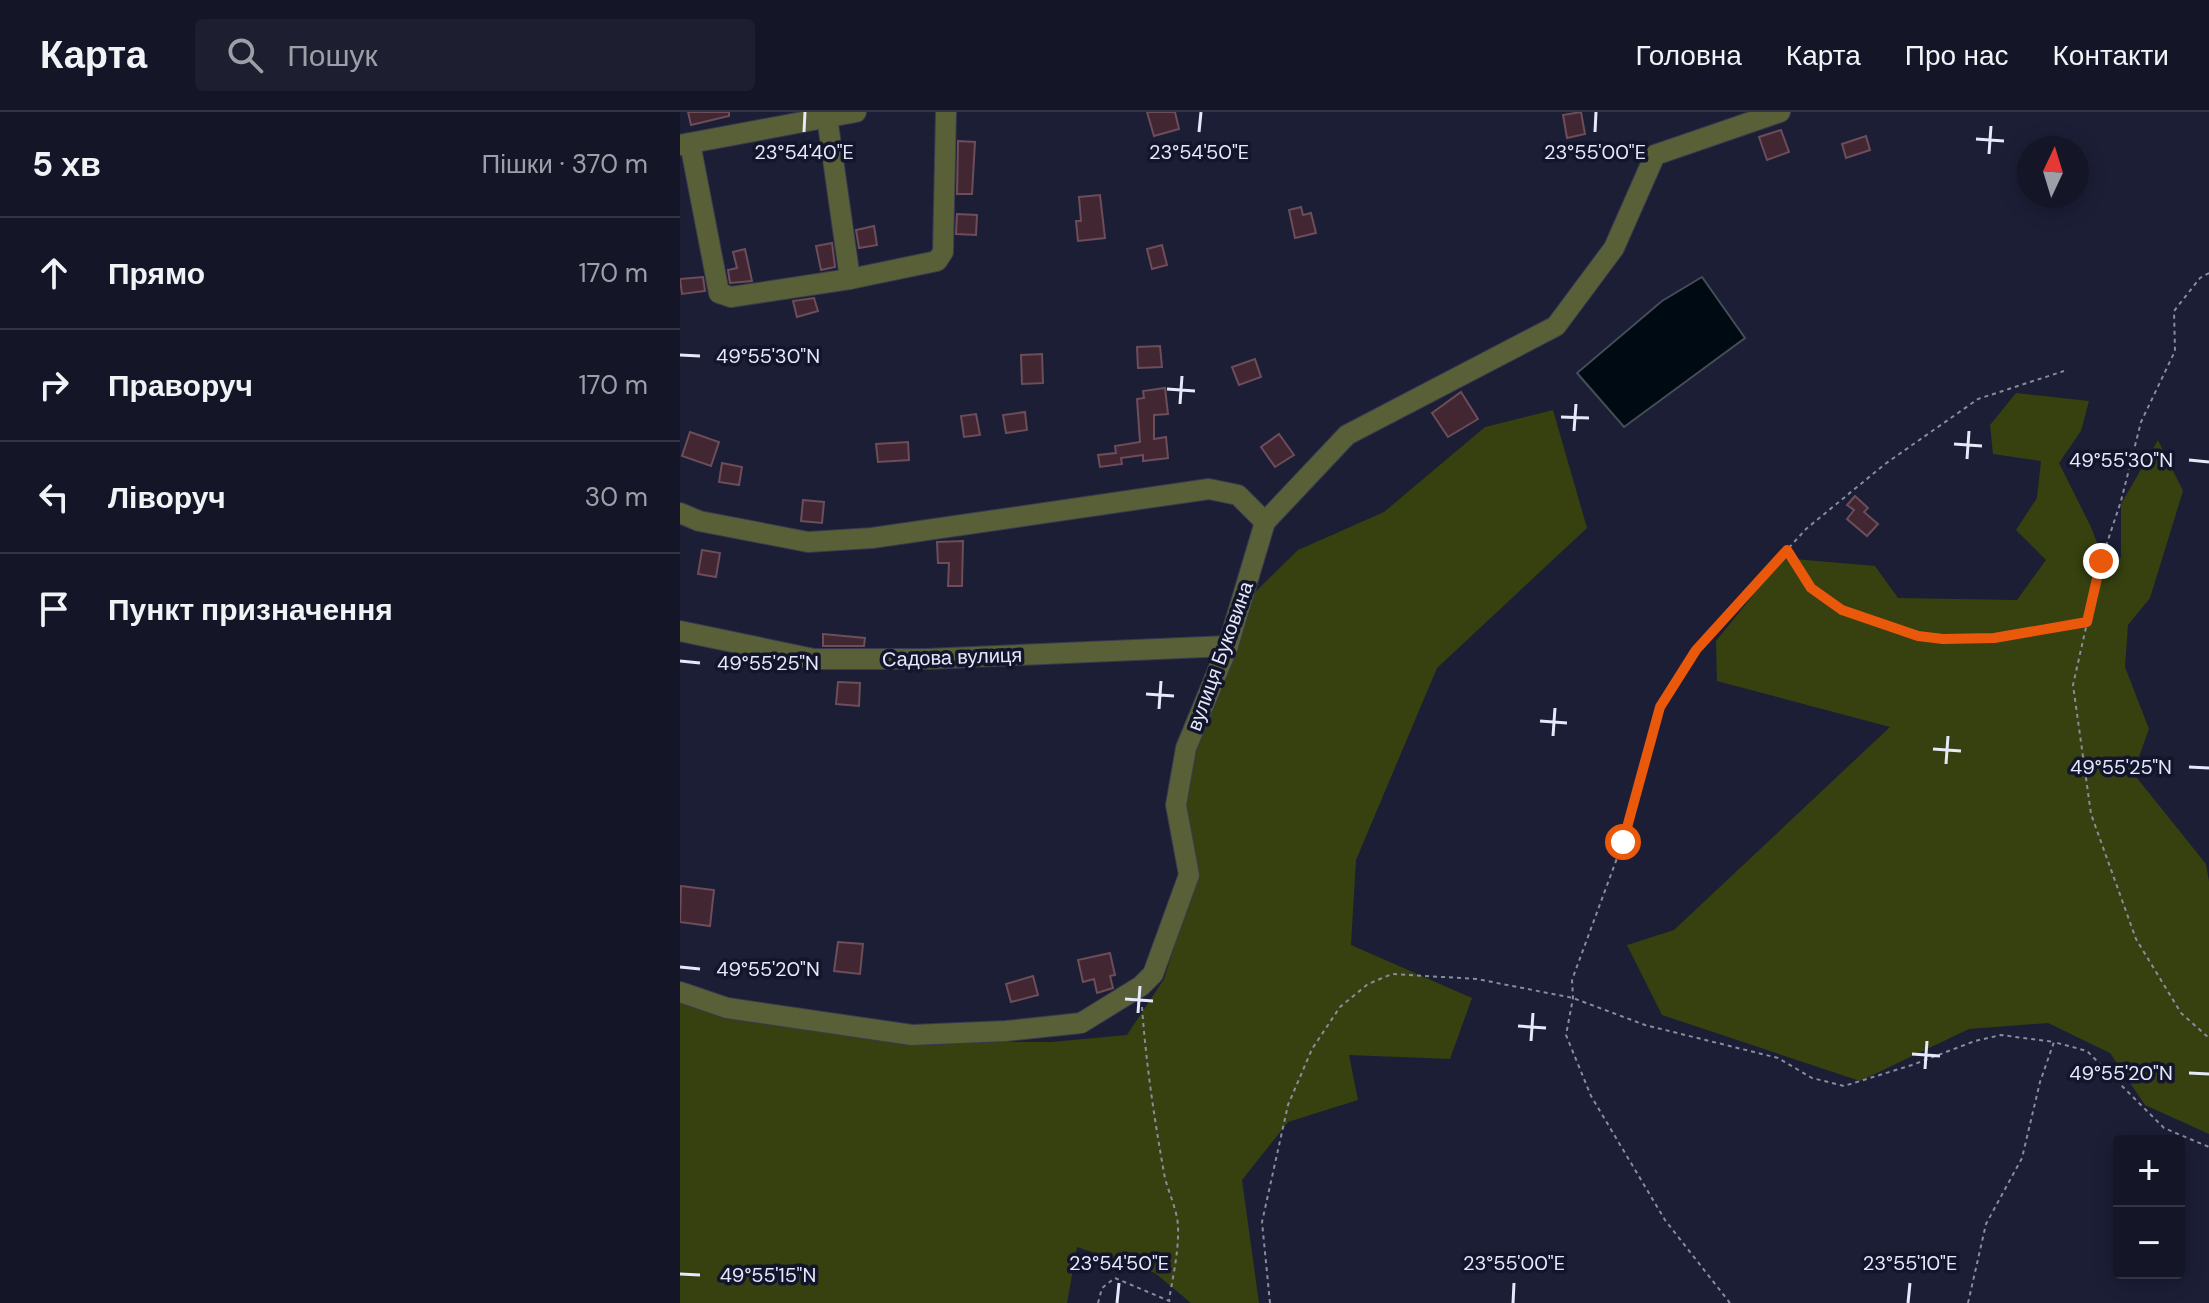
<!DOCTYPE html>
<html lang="uk">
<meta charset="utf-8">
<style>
:root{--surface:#141628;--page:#1d1f30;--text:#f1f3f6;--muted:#9d9fa8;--line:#333545}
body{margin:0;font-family:"DM Sans",sans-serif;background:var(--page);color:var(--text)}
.controls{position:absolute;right:24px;bottom:24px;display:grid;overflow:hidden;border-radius:8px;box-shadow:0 4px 20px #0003}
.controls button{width:72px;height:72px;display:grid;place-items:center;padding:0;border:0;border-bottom:2px solid var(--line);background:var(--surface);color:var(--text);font:40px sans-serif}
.compass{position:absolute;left:1337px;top:24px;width:72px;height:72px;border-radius:50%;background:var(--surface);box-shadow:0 4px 20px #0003;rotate:4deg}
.stop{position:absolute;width:24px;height:24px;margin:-18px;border:6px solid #ea580c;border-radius:50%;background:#fff}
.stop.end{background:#ea580c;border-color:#fff;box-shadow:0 2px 8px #0008}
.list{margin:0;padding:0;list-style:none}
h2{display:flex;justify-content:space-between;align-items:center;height:104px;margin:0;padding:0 32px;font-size:34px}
h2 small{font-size:26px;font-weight:400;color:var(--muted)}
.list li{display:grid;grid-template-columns:52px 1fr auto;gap:24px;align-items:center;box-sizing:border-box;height:112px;padding:0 32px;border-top:2px solid var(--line)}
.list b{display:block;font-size:30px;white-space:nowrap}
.list em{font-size:26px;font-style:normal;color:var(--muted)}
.icon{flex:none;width:44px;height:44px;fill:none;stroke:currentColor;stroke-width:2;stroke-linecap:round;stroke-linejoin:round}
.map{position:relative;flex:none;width:1529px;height:1191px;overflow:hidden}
header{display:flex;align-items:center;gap:48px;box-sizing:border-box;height:112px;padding:0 40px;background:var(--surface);border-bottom:2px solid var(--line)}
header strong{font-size:38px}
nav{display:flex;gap:44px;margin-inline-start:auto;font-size:28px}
.search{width:560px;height:72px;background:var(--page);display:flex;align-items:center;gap:20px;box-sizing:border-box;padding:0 28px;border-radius:8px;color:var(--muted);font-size:30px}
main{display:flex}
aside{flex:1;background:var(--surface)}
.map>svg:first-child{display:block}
.green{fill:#36410f}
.water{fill:#000a12;stroke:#454d57;stroke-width:2}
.building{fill:#422732;stroke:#6c4d59;stroke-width:2}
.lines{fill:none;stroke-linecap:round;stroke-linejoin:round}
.minor-casing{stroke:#373a50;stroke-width:22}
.path{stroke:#898c9f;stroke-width:2;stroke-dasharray:4 4;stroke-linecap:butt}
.minor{stroke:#595f37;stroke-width:20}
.route{stroke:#ea580c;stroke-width:10}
.ticks{fill:none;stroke:#e6e9f9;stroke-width:3}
.labels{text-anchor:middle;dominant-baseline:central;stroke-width:7;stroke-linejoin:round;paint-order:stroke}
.street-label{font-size:20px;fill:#e6e9f9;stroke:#12152b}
.ticks-label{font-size:20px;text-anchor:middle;fill:#e6e9f9;stroke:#12152b;stroke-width:7;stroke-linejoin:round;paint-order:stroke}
</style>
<header>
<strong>Карта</strong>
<div class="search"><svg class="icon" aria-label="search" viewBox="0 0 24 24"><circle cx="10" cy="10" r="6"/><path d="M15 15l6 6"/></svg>Пошук</div>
<nav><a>Головна</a><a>Карта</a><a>Про нас</a><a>Контакти</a></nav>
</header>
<main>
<aside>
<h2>5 хв<small>Пішки · 370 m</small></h2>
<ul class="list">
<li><svg class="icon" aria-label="ahead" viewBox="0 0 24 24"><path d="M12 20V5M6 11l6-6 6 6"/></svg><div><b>Прямо</b></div><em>170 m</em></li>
<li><svg class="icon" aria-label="right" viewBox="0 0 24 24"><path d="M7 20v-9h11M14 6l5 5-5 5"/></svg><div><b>Праворуч</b></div><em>170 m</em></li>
<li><svg class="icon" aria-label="left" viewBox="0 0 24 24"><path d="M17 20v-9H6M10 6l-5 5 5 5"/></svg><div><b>Ліворуч</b></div><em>30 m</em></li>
<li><svg class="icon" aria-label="arrive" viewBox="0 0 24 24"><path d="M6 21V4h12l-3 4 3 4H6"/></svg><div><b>Пункт призначення</b></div></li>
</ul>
</aside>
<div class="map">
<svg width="1529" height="1191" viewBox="0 0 1529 1191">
<rect width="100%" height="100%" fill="#1b1e35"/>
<!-- green -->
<g class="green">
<polygon points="1336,281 1409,289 1401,319 1379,351 1411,415 1426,455 1441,445 1441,392 1478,328 1503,379 1470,486 1448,513 1445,555 1469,617 1453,661 1526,752 1529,769 1529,1022 1465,993 1430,941 1368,911 1289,917 1180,969 982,903 947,833 994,818 1210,615 1037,569 1036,529 1103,446 1195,454 1218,486 1337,488 1366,448 1336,418 1357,386 1361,349 1313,342 1310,313"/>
<polygon points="873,298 907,416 757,556 676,748 671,833 792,886 770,947 669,943 678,988 608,1010 562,1068 579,1191 511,1191 475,1161 397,1135 387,1191 0,1191 0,886 230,930 371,930 447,923 484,867 517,761 505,685 516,632 570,485 618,438 704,400 805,315"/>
</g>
<!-- water -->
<polygon class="water" points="1022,165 1065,226 944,315 897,261 982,189"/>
<!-- building -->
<g class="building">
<polygon points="8,0 49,0 49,4 11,13"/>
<polygon points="467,0 495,0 499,17 474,24"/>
<polygon points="901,0 905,22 887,26 883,3"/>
<polygon points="1101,18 1109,40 1087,48 1079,25"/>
<polygon points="1186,24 1190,38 1166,46 1162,32"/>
<polygon points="278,29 295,30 292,82 277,82"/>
<polygon points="420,83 425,126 398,129 396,109 401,109 399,85"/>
<polygon points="621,95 623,103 631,101 636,121 615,126 609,98"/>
<polygon points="277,102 297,103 296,123 276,122"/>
<polygon points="194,114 197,133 179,136 176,118"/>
<polygon points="152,131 155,155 141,158 136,134"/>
<polygon points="482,133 487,153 472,157 467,137"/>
<polygon points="65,137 72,169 50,171 48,158 57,156 53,140"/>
<polygon points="23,165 25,179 2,182 0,167"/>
<polygon points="134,186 138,199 117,205 113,189"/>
<polygon points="480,234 482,255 458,256 457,235"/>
<polygon points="362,242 363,271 342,272 341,243"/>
<polygon points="575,247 581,265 559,273 552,255"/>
<polygon points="485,276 488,302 474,303 474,327 486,325 488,346 463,349 463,343 441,346 442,352 420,355 418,343 436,341 435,334 460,330 457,287 464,286 463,279"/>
<polygon points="781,280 798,307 768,325 752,301"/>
<polygon points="345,300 347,318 326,321 323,303"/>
<polygon points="296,302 300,323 284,325 281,304"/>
<polygon points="10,320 39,330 31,354 2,344"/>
<polygon points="599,322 614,343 595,355 581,335"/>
<polygon points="228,330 229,348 198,350 196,332"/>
<polygon points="42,351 62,355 59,373 39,370"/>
<polygon points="1175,384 1188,396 1184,400 1198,412 1187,424 1167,407 1174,398 1167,393"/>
<polygon points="123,388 144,390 142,411 121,409"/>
<polygon points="283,429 282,474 268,474 269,451 258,451 257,430"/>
<polygon points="22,438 40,441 36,465 18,462"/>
<polygon points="143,522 185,526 184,534 143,534"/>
<polygon points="158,570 180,571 179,594 156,592"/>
<polygon points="1,774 34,778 30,814 0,810"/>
<polygon points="158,830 183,832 180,862 154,859"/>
<polygon points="430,841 435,863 430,864 433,876 417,881 414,867 403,870 398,848"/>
<polygon points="353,864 358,883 331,890 326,872"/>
</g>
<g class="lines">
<defs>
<g id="minor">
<polyline points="147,5 170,167"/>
<polyline points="10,31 39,181 51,185 170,167 257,149 263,140 266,0"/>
<polyline points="0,33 176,0"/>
<polyline points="0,401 19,409 128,430 192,426 529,377 558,383 585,410"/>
<polyline points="0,519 134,547 246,547 548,534"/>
<polyline points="0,880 47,896 232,923 326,919 401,911 461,874 473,862 509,763 496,693 506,636 548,534 585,410 667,323 876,214 934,136 975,43 1100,0"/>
</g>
</defs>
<!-- minor casing -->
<use href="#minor" class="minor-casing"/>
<!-- path -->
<g class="path">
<polyline points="1529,161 1520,166 1494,199 1495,239 1461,310 1441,389 1421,449 1393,573 1411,702 1456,827 1501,901 1529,926"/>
<polyline points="1107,438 1131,476 1162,498 1238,524 1263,527 1314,526 1406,510"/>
<path d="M 462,895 C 466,951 474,1005 484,1061 C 487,1078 497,1096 498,1114 C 499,1139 493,1164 489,1188"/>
<polyline points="418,1191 422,1176 435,1166 494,1191"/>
<polyline points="590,1191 582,1110 608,993 632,937 660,895 688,872 712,862 797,867 893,886 965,913 1098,946 1132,966 1164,974 1232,953 1295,929 1321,923 1374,930"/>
<polyline points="1050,1191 985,1108 911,984 886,923 893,886 892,868 943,730 980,595 1016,538 1126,417 1205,352 1298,287 1384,259"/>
<polyline points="1288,1191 1306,1112 1342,1046 1360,970 1374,930 1407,939 1484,1016 1529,1035"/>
</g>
<!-- minor -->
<use href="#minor" class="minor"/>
</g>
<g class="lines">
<!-- route -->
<polyline class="route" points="943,730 980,595 1016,538 1107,438 1131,476 1162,498 1238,524 1263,527 1314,526 1407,510 1421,449"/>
</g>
<!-- ticks -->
<path class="ticks" d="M 124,20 L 125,0M 519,20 L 521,0M 915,20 L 916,0M 1296,27 L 1324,29M 1309,42 L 1311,14M 0,243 L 20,244M 487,277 L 515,279M 500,292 L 502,264M 881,305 L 909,306M 894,319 L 896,292M 1274,332 L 1302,334M 1287,347 L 1289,319M 1509,348 L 1529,350M 0,549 L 20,551M 466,582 L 494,584M 479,597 L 481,569M 860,609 L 887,611M 873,624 L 875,596M 1253,637 L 1281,639M 1266,652 L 1268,624M 1509,655 L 1529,656M 0,855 L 20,857M 445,887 L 473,889M 458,901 L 460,874M 838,914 L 866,916M 851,929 L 853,901M 1232,942 L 1260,944M 1245,957 L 1247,929M 1509,961 L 1529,962M 0,1162 L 20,1163M 437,1191 L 439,1171M 833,1191 L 834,1171M 1228,1191 L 1230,1171"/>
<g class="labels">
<!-- street labels -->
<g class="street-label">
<text transform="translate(540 544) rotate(-70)">вулиця Буковина</text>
<text transform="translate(272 545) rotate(-2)">Садова вулиця</text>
</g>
</g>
<g class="ticks-label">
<text x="124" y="47">23°54'40"E</text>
<text x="519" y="47">23°54'50"E</text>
<text x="915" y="47">23°55'00"E</text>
<text x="88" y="251">49°55'30"N</text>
<text x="1441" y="355">49°55'30"N</text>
<text x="88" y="558">49°55'25"N</text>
<text x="1441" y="662">49°55'25"N</text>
<text x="88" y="864">49°55'20"N</text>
<text x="1441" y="968">49°55'20"N</text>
<text x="439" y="1158">23°54'50"E</text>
<text x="834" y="1158">23°55'00"E</text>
<text x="1230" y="1158">23°55'10"E</text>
<text x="88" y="1170">49°55'15"N</text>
</g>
</svg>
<div class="controls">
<button>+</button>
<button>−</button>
</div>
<svg class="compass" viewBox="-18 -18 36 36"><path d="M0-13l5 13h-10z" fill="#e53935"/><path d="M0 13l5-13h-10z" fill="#9d9fa8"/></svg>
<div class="stop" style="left:943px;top:730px"></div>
<div class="stop end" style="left:1421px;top:449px"></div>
</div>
</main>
